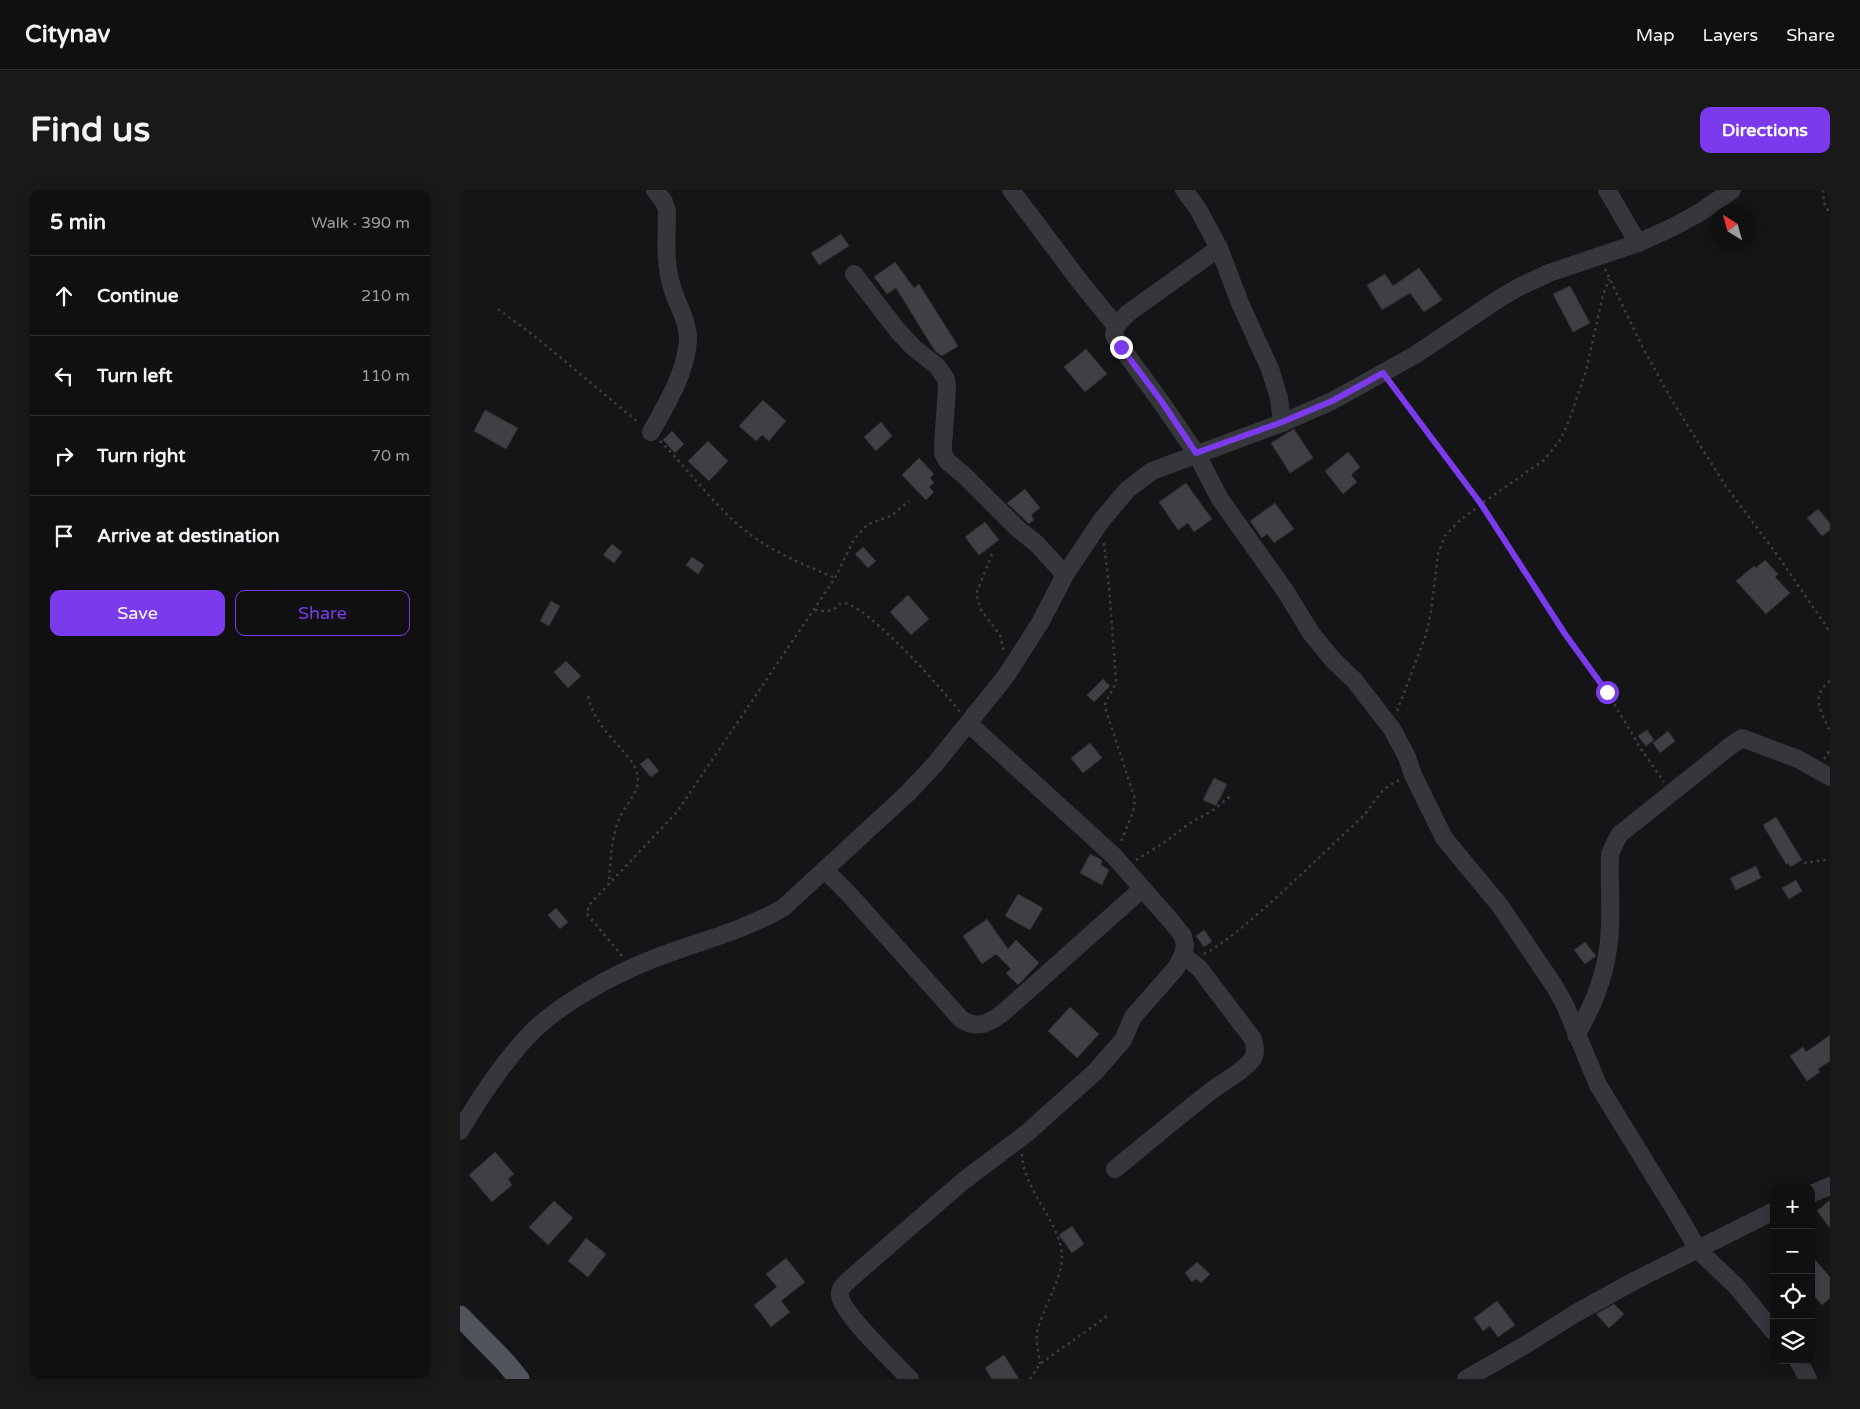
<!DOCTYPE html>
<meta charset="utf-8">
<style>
:root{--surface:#101011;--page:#19191a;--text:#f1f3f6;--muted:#9c9d9f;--line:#303031;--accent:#7c3aed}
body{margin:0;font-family:"Varela Round",sans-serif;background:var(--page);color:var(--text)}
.controls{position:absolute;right:15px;bottom:15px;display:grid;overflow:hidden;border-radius:10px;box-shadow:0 2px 12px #0003}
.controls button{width:45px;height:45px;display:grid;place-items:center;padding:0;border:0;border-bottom:1px solid var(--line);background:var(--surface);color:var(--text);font:25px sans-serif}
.compass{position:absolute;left:1250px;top:15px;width:45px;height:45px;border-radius:50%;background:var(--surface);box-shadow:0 2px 12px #0003;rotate:323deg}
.stop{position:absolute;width:15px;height:15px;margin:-11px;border:4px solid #7c3aed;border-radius:50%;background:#fff}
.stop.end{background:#7c3aed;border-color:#fff;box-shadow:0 1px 5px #0008}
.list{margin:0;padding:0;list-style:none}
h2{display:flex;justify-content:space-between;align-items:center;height:65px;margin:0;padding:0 20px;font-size:21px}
h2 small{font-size:16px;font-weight:400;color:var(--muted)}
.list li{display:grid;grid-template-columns:32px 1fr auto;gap:15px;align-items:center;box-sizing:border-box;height:80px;padding:0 20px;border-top:1px solid var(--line)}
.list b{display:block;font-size:19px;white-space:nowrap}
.list em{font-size:16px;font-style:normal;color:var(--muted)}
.actions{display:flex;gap:10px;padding:15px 20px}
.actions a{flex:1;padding:11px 0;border:1px solid var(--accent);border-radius:10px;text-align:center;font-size:18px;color:var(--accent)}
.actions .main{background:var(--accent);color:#fff}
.icon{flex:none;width:28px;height:28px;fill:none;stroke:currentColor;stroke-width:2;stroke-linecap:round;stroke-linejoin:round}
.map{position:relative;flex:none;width:1370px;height:1189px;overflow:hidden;border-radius:10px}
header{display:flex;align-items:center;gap:30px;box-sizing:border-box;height:70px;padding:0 25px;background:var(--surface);border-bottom:1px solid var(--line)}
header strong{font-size:24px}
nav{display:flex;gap:28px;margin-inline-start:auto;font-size:18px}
.intro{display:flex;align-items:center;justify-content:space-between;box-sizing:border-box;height:120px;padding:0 30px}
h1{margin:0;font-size:35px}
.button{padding:12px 22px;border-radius:10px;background:var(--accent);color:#fff;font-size:18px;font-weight:700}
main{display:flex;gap:30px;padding:0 30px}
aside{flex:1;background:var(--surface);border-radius:10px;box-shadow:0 2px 12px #0003}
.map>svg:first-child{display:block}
.building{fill:#3f4044;stroke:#2f2f33}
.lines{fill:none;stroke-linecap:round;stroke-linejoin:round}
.path{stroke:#3c3e43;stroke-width:2.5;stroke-dasharray:2.5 4;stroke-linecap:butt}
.minor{stroke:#36373c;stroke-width:18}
.major{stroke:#52545b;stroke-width:21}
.route{stroke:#7c3aed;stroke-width:6}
</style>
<header>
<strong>Citynav</strong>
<nav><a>Map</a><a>Layers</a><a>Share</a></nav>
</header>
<div class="intro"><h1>Find us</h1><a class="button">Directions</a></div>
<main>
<aside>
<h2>5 min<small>Walk · 390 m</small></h2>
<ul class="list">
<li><svg class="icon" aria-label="ahead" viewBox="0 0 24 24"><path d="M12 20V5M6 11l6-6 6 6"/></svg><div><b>Continue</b></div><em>210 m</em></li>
<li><svg class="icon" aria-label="left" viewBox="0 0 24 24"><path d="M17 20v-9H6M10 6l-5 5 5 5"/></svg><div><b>Turn left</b></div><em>110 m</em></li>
<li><svg class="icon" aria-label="right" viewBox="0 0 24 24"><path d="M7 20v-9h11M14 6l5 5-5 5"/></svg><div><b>Turn right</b></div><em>70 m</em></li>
<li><svg class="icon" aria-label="arrive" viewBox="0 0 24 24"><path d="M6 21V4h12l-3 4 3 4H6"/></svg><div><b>Arrive at destination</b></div></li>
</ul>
<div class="actions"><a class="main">Save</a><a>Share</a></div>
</aside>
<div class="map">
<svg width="1370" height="1189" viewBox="0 0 1370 1189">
<rect width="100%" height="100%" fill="#151517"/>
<!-- building -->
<g class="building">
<polygon points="381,44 389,56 359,75 351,63"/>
<polygon points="435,72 454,98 459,94 498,156 482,166 475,161 436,98 427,104 414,87"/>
<polygon points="959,78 982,110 964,122 950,103 922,120 907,95 925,84 933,96"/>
<polygon points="1110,96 1130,133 1113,142 1093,104"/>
<polygon points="626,159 647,184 625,202 604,177"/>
<polygon points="303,210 326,231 309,251 302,245 296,251 279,236"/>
<polygon points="25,220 58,238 46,259 14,241"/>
<polygon points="421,232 432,246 416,261 404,247"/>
<polygon points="834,239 853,268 830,283 811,253"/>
<polygon points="212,241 224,254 215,263 203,250"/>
<polygon points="248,251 268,271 249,291 228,271"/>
<polygon points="888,262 900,277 891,285 897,292 883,304 865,281"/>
<polygon points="459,268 474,284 470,288 474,293 469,297 474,302 466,310 442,285"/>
<polygon points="726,293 752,329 734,342 728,333 718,340 699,312"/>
<polygon points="565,299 580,318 571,325 574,330 569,334 547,313"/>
<polygon points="815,313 834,339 814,353 807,344 802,348 790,331"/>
<polygon points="1358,319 1370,333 1370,340 1362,346 1347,328"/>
<polygon points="525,332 539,350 519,365 505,347"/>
<polygon points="152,354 162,362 154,373 143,365"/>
<polygon points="403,357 416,371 408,378 395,364"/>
<polygon points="232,367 244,375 238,384 226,375"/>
<polygon points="1305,370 1318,384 1315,387 1330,403 1306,424 1276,391 1294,376 1296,378"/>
<polygon points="448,405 469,429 451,445 430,422"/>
<polygon points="91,411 100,416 89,436 80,431"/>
<polygon points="106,471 121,486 108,498 94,482"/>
<polygon points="643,489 650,496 634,512 627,505"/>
<polygon points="1187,540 1194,550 1186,556 1178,546"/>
<polygon points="1208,541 1215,551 1200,563 1193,553"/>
<polygon points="630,553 642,568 623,583 611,568"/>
<polygon points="188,568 199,581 191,587 180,574"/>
<polygon points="754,588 767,594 756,616 743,610"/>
<polygon points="1316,627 1342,670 1330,677 1328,673 1326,674 1303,635"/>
<polygon points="630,664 642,670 641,675 649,680 642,695 620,683"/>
<polygon points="1296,676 1301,688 1276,700 1270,688"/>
<polygon points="1336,690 1342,701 1329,709 1322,698"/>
<polygon points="558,704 583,718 570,740 545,726"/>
<polygon points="96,718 108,732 100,739 88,725"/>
<polygon points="527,729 548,759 556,750 579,773 558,795 546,783 551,779 536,764 522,774 503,746"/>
<polygon points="744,740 752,751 744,757 736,746"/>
<polygon points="1125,752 1136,766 1125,774 1114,760"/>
<polygon points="610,817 639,844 617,868 588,841"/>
<polygon points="1370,845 1370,871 1358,879 1360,882 1347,891 1330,866 1343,857 1346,862"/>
<polygon points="35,962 54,984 48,989 52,995 32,1012 9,985"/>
<polygon points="1370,1010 1370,1038 1357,1021"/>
<polygon points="94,1011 113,1028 88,1055 69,1037"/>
<polygon points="612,1036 624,1054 612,1063 599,1045"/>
<polygon points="126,1048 146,1064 128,1087 108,1071"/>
<polygon points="1351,1065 1370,1087 1370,1108 1362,1115 1351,1102"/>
<polygon points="326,1068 345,1092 321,1111 330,1122 311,1137 294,1115 317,1097 306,1084"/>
<polygon points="737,1072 750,1084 741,1093 736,1089 732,1092 725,1083"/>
<polygon points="1037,1111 1055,1135 1038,1147 1030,1136 1023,1141 1014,1128"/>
<polygon points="1154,1114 1164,1124 1149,1138 1136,1124"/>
<polygon points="544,1165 559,1189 532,1189 525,1178"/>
</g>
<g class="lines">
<!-- path -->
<g class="path">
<polyline points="1363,0 1364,13 1370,24"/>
<polyline points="1145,79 1182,156 1211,209 1265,295 1318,366 1370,442"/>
<polyline points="38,119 77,148 179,233"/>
<polyline points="932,194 1021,314 1105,444 1147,502 1181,559 1204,592"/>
<path d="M 200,251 C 230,281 254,316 287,342 C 314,363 345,375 375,388"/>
<path d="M 644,353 L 649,397 L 656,490 C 654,502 645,508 645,517 L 675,609 L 673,622 L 660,654"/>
<polyline points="532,364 516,404 521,420 540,445 544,462"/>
<path d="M 355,420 C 361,421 368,422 374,419 C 377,417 379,413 383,413 C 407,414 485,502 500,522"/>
<path d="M 1370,491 C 1349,508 1362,521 1370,542"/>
<path d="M 128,506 C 133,529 148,544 163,561 C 167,566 174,573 176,580 C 184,601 164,614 158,632 C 151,651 150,674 149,694"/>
<polyline points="937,521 966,445 971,422 978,364 985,346 997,333 1021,314 1084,270 1100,250 1109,231 1126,181 1143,105 1149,89"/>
<polyline points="1364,569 1370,560"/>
<polyline points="676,670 705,652 730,633 752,621 772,605"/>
<polyline points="1344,673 1370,669"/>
<path d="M 744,764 C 768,751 787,733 808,715 C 839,687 869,658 900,629 C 917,613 916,600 940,590"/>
<polyline points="162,766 127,724 129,715 217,622 375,388 394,349 408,334 431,326 449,311"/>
<path d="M 562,964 C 562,998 601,1033 602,1066 C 603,1088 581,1121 577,1143 C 576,1153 579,1164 580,1174"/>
<polyline points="570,1189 580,1174 650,1124"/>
</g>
<!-- minor -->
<g class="minor">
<polyline points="551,0 621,93 656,136"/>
<polyline points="724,0 738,19 759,58 780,113 810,179 819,208 822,233"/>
<polyline points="1147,0 1178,53"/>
<polyline points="759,58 667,124 656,136 654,145 661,157 701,212 736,263 760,309 826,402 851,443 873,470 894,490 932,539 947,567 953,585 984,648 1041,717 1095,797 1105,815 1138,895 1221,1030 1238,1060 1276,1096 1314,1142"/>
<polyline points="394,84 438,141 454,158 477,176 486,189 487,198 483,256 483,263 487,271 505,286 557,338 577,354 605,385"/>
<path d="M 191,242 C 207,213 225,185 228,151 C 229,132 217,115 212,97 C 204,72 207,46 207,21 L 204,12 L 195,0"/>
<path d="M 365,680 L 387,702 L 501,829 C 517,840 530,833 544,822 L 682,699"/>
<path d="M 1116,845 C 1136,812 1149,775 1150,736 C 1151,712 1149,688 1150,664 L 1155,653 L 1160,644 L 1269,557 L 1282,548 L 1338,569 L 1370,587"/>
<path d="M 0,941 C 20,907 41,875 68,846 C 97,815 154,784 193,769 C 236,752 283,741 323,718 L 448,603 L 476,573 L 546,486 L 580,433 L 605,385 L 641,331 L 667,300 L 692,281 L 822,233 L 872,211 L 955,165 L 1040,108 L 1061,96 L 1089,83 L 1178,53 L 1213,37 L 1239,23 L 1272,0"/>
<path d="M 655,979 C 687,953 719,926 751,901 C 764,891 781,883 791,871 C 797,864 795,856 793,849 L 739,778 L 723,765"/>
<polyline points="1351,1004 1370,996"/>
<polyline points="1338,1170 1348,1189"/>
<path d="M 450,1189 C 436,1174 381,1123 380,1105 C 379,1098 386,1093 390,1089 L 502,992 L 567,943 L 635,882 L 663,850 L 673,827 L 716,778 L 723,765 L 725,755 L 723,746 L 712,732 L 654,666 L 508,533"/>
<polyline points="1006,1189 1067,1154 1116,1123 1176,1090 1314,1021"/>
</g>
<!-- major -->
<polyline class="major" points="0,1126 46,1173 59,1189"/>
</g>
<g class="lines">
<!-- route -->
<polyline class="route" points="661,157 702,212 736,263 822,232 872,211 923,183 1021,314 1105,444 1147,502"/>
</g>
</svg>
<div class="controls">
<button>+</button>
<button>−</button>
<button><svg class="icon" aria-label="locate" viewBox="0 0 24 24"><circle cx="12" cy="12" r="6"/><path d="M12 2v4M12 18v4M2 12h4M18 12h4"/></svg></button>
<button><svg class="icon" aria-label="layers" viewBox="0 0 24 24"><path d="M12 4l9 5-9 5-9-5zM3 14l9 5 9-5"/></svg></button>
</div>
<svg class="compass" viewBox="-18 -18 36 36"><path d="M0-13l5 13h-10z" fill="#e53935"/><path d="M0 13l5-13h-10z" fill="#9c9d9f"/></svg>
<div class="stop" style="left:1147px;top:502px"></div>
<div class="stop end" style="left:661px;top:157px"></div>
</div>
</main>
